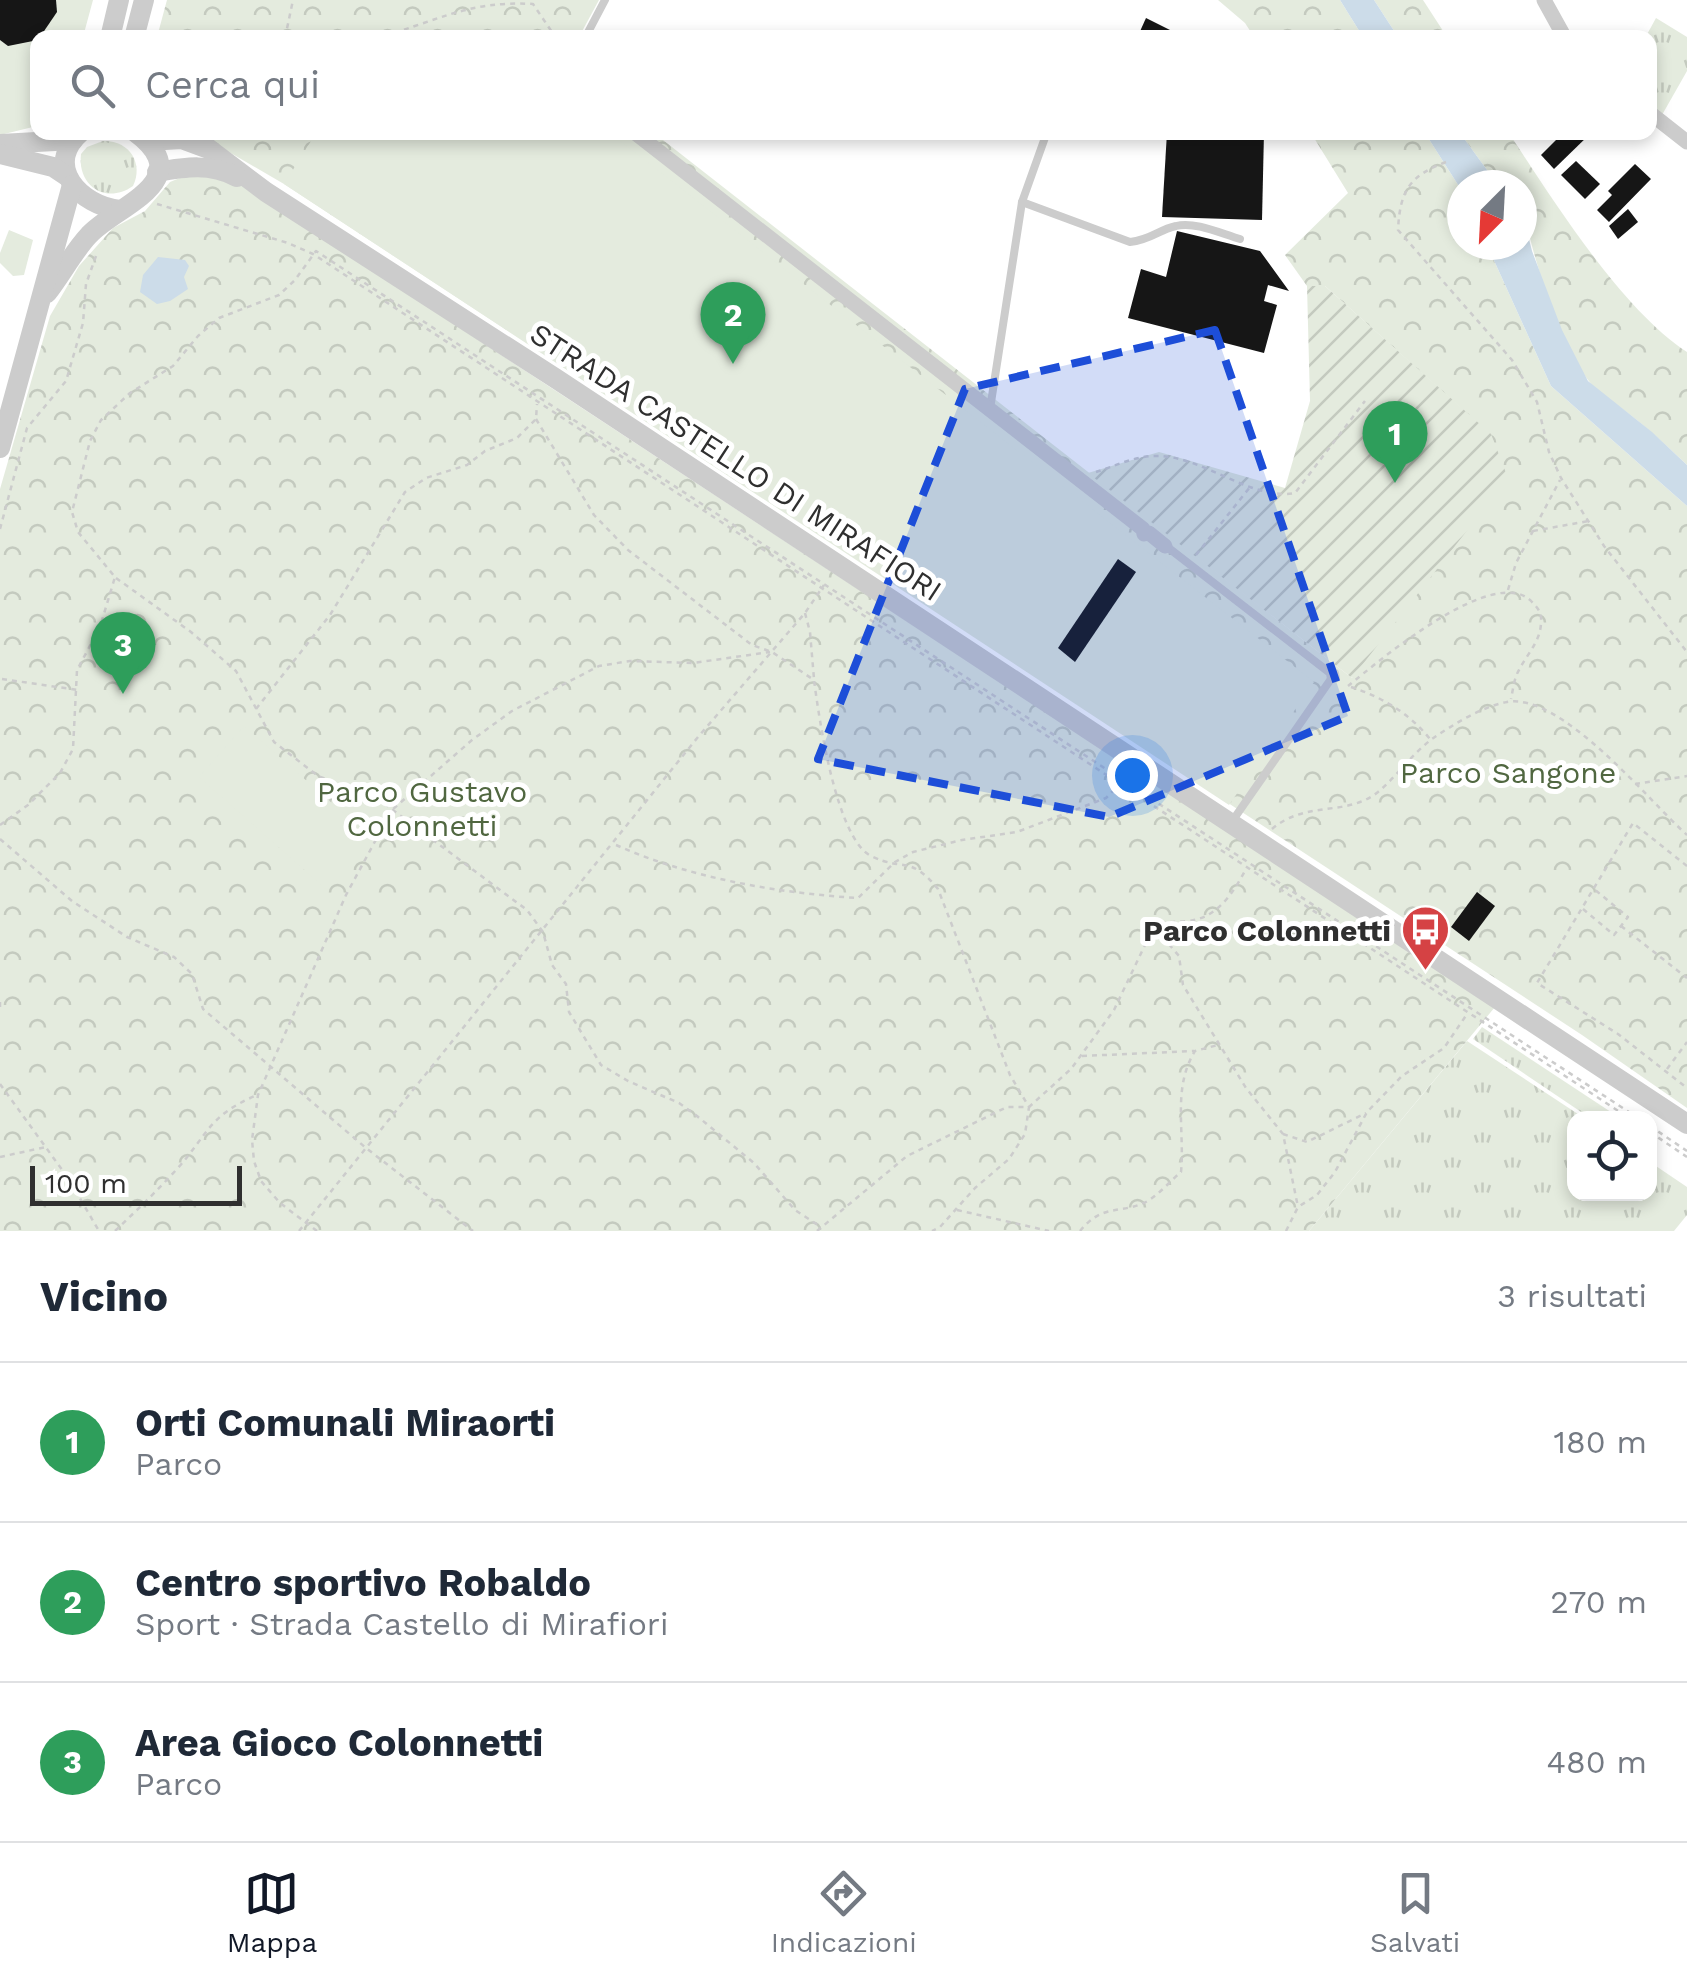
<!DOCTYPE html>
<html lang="it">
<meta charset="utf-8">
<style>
:root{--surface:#fff;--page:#f2f2f3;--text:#1f2937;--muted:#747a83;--line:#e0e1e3;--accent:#111827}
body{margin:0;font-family:"Work Sans",sans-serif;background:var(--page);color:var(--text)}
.controls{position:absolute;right:30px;bottom:30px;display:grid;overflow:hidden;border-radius:20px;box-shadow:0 5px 15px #0003}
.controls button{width:90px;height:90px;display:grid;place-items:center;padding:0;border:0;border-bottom:2px solid var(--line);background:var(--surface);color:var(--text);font:50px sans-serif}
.compass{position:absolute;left:1447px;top:170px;width:90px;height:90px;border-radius:50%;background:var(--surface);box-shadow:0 5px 15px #0003;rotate:204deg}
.scale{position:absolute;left:30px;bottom:25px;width:212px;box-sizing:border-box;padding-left:10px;border:5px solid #2f2f2f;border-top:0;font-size:28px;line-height:35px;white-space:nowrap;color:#2f2f2f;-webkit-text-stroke:8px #fff;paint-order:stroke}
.you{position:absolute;left:1132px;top:775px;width:35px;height:35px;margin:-25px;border:8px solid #fff;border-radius:50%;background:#1a73e8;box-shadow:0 0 0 15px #1a73e833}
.badge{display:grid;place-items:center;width:65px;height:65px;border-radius:50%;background:var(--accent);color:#fff;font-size:32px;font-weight:700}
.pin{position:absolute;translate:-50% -82px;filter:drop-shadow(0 2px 5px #0008)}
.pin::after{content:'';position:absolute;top:52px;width:35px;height:30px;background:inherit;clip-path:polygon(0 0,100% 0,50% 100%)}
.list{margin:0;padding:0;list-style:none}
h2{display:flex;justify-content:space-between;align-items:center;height:130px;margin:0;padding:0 40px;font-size:42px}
h2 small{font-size:32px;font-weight:400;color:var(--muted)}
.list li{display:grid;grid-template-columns:65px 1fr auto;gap:30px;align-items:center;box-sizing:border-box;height:160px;padding:0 40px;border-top:2px solid var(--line)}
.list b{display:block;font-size:38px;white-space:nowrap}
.list p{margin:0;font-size:32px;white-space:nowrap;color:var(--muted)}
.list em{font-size:32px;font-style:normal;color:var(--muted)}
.icon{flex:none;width:55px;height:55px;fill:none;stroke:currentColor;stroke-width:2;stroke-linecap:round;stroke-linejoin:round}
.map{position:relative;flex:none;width:1687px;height:1231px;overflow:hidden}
.search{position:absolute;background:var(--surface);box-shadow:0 5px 15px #0003;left:30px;right:30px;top:30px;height:110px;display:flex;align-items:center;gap:25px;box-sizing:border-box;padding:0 35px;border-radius:20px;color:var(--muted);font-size:38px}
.sheet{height:610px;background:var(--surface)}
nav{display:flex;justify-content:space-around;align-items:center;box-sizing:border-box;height:140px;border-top:2px solid var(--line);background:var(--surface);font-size:28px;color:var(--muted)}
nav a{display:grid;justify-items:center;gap:5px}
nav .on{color:var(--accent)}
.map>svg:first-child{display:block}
.grass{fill:url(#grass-tufts)}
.forest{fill:url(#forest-crowns)}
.garden{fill:url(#garden-furrows)}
.pitch{fill:#e4ebde}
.water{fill:#ccdce9}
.building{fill:#161616}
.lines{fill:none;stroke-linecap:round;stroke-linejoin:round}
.path{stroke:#ccc;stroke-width:2.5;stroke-dasharray:5 5;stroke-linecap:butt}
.service{stroke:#ccc;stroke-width:8}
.minor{stroke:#ccc;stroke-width:15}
.tertiary{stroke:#ccc;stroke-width:20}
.marked{fill:#1d4ed8;fill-opacity:0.2;stroke:#1d4ed8;stroke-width:8;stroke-dasharray:20 12;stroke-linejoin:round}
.labels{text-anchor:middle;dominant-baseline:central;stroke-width:10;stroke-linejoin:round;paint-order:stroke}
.street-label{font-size:30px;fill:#2f2f2f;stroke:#fff}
.park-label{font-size:30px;fill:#506740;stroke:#fff}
.poi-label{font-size:30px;font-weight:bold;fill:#2f2f2f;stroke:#fff;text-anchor:end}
</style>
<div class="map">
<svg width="1687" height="1231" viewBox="0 0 1687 1231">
<defs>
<pattern id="grass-tufts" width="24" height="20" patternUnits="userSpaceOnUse" patternTransform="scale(2.5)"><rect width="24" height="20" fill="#e4ebde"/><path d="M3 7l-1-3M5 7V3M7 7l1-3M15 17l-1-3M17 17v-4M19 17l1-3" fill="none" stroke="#c4cabf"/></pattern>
<pattern id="forest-crowns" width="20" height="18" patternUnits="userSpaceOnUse" patternTransform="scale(2.5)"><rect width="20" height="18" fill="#e4ebde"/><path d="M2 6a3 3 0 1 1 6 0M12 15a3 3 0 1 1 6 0" fill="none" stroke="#c4cabf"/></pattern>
<pattern id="garden-furrows" width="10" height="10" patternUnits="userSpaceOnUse" patternTransform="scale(2.5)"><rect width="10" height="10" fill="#e4ebde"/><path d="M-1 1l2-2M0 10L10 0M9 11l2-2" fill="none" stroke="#c4cabf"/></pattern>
</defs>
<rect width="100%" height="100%" fill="#fff"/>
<!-- grass -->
<g class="grass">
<polygon points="1656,18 1687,37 1687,71 1662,115 1650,107 1650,38 1645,38"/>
<path d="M 103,141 C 129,140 144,163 133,186 C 106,205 77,186 81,154 L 87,147 Z"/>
<polygon points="1482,1027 1620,1118 1590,1118 1473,1039"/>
<polygon points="1467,1041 1584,1118 1574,1118 1574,1194 1650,1194 1650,1162 1687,1187 1687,1215 1674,1231 1309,1231"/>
</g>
<!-- forest -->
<g class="forest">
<polygon points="167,0 599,0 579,37 157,37"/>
<polygon points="1218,0 1340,0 1363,37 1254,37 1245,23"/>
<polygon points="1374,0 1423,0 1447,37 1398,37"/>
<polygon points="146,133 654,133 1352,678 1490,434 1325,286 1307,286 1285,255 1348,193 1311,133 1425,133 1462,191 1462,245 1487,245 1551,386 1687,506 1687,1108 1582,1035 284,184 210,141"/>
<path d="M 1460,133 L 1509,133 C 1552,199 1622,310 1687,352 L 1687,465 C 1668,447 1650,430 1629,414 C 1617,404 1597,393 1588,380 C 1559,341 1522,233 1522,185 L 1498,185 Z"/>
<polygon points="194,172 242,185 1495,1007 1309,1231 0,1231 0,489 50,316 79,266 113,228 145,211 170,182"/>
</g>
<!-- garden -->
<polygon class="garden" points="1307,286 1325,286 1491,434 1508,478 1352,678 1088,473 1159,452 1285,488 1310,401"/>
<!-- pitch -->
<g class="pitch">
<polygon points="0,0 93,0 83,37 38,38 37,126 0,135"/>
<polygon points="316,133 610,133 1314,682 1229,805 284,184"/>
<polygon points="9,230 33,240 24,275 13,276 0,263 0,253"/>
<polygon points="244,726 373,839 327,890 199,777"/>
</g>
<!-- water -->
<g class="water">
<polygon points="1340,0 1374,0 1398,37 1363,37"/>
<polygon points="1425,133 1460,133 1498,185 1462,185 1462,191"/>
<polygon points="1522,212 1532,251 1562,330 1588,381 1652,432 1687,465 1687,506 1551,386 1487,245 1522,245"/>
<polygon points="158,257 185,260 189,266 184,277 188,289 170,301 157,304 140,292 143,275"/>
</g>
<!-- building -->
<g class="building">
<polygon points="0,0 56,0 57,12 38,40 8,46 0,40"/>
<polygon points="1146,18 1186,38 1137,38"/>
<polygon points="1167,132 1264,132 1262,220 1162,217"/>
<polygon points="1564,132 1592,132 1554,169 1541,155"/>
<polygon points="1576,161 1600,184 1585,199 1561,175"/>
<polygon points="1635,164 1651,179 1609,222 1597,210 1612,195 1608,191"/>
<polygon points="1628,209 1638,222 1618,239 1609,226"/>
<polygon points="1177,231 1260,251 1289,291 1268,285 1264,301 1277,305 1264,353 1128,318 1141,269 1166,277"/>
<polygon points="1118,559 1136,572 1075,662 1058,648"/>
<polygon points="1477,892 1495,906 1469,941 1451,927"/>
</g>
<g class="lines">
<!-- path -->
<g class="path">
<polyline points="285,38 293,0"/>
<path d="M 375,38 C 435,23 466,0 533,4 L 556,38"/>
<path d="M 1446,162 C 1409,176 1400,191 1398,230 L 1512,360 L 1537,402 L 1549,452 L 1561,478 L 1604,546 L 1687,652"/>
<polyline points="157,204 288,243 313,254 1629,1118"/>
<path d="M 536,419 L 594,515 L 628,550 L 752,645 L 772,652 L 814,680 C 819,718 836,838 871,856 C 904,872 909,854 938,889 L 1010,1075 L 1029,1107 L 1025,1134 L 1009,1159 L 975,1188 L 940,1227 L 932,1231"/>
<path d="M 1096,472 C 1115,466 1137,455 1158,456 C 1203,456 1251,501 1295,493 L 1365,401"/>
<polyline points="0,529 27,428 66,381 83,323 86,284 96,256"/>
<polyline points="1533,531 1589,521"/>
<polyline points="1196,555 1250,487"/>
<polyline points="116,578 191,632 236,671 274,742 318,776 378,799 527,910 543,932 552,965 566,984 569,1012 601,1065 628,1081 679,1103 697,1116 754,1163 795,1210 818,1225"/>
<polyline points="1508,590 1516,563 1560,480"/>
<polyline points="805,613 810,632 814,679"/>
<polyline points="2,679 78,690"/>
<path d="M 1348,686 C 1379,661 1495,562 1532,602 C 1538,608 1542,613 1541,622 C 1541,641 1527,654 1519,670 C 1514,678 1513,690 1511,699"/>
<path d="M 1351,687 C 1382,697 1409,713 1430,739"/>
<polyline points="256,709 330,615 405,492 426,478 467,465 485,451 517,438 536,419 537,404"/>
<polyline points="1635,784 1687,776"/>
<polyline points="0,825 28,805 60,773 73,749 77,670 100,627 115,577 78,532 72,512 90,441 101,420 130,393 173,366 198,336 219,318 279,295 295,280 316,251 1638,1118"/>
<path d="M 1272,829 C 1306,800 1347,817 1378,792 C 1397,776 1412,754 1432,739 C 1454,724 1481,707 1507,702 C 1561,692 1649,801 1687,835"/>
<polyline points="0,839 72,901 127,937 174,957 192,974 203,1009 366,1148 473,1231"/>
<path d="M 616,845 C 690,878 777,893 858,898 L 895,862 L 913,852 L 962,840 L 1017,832 L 1106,798 L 1123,781"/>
<polyline points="1687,866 1633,823 1537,983 1618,1034 1687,1088"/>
<polyline points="1583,909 1614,935 1628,917 1594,889"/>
<polyline points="1621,926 1687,978"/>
<polyline points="1156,929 1179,956 1183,985 1246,1088 1283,1134 1298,1207"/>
<polyline points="0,1002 0,1009"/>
<polyline points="1082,1056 1194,1051"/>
<polyline points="1667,1069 1687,1042"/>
<polyline points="0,1084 68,1178 99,1231"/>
<polyline points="1650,1126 1687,1151"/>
<polyline points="1650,1132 1687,1157"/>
<polyline points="1283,1134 1307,1142 1366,1113"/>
<polyline points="0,1157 46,1147"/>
<polyline points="957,1210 1049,1231"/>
<path d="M 115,1231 C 136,1211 157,1191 177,1169 C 209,1133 208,1116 257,1095"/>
<polyline points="299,1231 698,737 805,613 824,585"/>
<polyline points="317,1231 280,1203 261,1181 254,1161 252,1140 258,1095 346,895 392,810 472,740 512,711 599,666 630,661 693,663 770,652"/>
<path d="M 817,1231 L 907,1156 L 1007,1107 L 1029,1107 L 1071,1069 L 1114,1010 L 1154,926 C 1167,921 1174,922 1187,921 C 1217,919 1233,893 1246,869"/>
<path d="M 1080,1231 C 1102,1204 1118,1214 1144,1203 C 1157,1197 1170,1181 1181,1172 C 1185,1131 1172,1088 1195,1051 L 1218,1045"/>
<polyline points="1286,1231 1298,1207 1317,1195 1335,1172 1367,1112 1402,1076 1444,1048 1467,1014"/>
</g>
<!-- service -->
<g class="service">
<polyline points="585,38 605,0"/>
<path d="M 1022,202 L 1130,242 C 1151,240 1158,230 1176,226 C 1195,221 1222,234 1240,239"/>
<polyline points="990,409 1022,202 1047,132"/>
<polyline points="1166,546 1330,673 1331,679 1336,678 1335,673 1330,673"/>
<polyline points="1233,820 1331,679"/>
</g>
<!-- minor -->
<g class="minor">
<polyline points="1544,0 1565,38"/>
<polyline points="1650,113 1687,142"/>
<polyline points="634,132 1143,529 1144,534 1149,533 1165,546"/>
</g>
<!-- tertiary -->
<g class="tertiary">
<polyline points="110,38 119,0"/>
<polyline points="134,38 144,0"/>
<path d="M 81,132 C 42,166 81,206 120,210"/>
<polyline points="147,141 182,139 209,149 266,192 555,378 1687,1124"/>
<polyline points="0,144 73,140"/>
<polyline points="0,154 53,167 68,177"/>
<path d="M 157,172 C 186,167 210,163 237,177"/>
<path d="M 47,293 C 62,274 73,252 89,235 C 115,206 201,181 135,132"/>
<polyline points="0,448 72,185"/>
</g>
</g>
<!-- marked area -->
<path class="marked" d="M 1215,330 L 1348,716 L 1109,817 L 818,759 L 965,389 Z"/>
<!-- icons -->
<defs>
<symbol id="bus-pin" viewBox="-11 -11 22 30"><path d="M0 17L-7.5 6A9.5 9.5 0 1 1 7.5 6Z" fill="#d54244" stroke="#fff"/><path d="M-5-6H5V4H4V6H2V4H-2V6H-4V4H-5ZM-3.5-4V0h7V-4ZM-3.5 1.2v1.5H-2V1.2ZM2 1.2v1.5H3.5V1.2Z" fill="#fff"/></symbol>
</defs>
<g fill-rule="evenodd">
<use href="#bus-pin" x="1398" y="902" width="55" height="75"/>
</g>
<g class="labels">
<!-- street labels -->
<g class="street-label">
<text transform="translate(736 462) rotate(33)">STRADA CASTELLO DI MIRAFIORI</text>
</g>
<!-- park labels -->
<g class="park-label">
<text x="1508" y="772">Parco Sangone</text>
<text x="422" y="791">Parco Gustavo<tspan x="422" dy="34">Colonnetti</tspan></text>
</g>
<!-- poi labels -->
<g class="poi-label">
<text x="1391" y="930">Parco Colonnetti</text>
</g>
</g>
</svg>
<div class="controls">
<button><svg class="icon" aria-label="locate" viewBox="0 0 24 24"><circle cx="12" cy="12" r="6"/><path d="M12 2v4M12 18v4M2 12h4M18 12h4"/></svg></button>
</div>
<svg class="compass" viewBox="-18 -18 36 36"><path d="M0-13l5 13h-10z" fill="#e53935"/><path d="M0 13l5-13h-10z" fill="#747a83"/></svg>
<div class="scale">100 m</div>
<div class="you"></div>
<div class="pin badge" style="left:1395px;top:483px;background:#2e9e5b">1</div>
<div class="pin badge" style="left:733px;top:364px;background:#2e9e5b">2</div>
<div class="pin badge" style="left:123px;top:694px;background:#2e9e5b">3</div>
<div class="search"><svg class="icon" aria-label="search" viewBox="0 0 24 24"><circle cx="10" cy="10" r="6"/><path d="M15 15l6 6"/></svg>Cerca qui</div>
</div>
<section class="sheet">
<h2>Vicino<small>3 risultati</small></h2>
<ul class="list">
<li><span class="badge" style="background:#2e9e5b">1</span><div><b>Orti Comunali Miraorti</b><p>Parco</p></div><em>180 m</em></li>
<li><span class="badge" style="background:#2e9e5b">2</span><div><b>Centro sportivo Robaldo</b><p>Sport · Strada Castello di Mirafiori</p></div><em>270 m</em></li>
<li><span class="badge" style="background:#2e9e5b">3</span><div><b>Area Gioco Colonnetti</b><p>Parco</p></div><em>480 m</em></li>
</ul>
</section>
<nav>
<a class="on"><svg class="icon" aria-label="map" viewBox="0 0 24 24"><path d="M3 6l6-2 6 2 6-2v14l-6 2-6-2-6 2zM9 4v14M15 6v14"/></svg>Mappa</a>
<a><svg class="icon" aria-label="directions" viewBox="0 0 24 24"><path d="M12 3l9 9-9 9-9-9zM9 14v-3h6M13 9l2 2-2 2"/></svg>Indicazioni</a>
<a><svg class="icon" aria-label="saved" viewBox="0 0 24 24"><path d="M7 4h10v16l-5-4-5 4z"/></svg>Salvati</a>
</nav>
